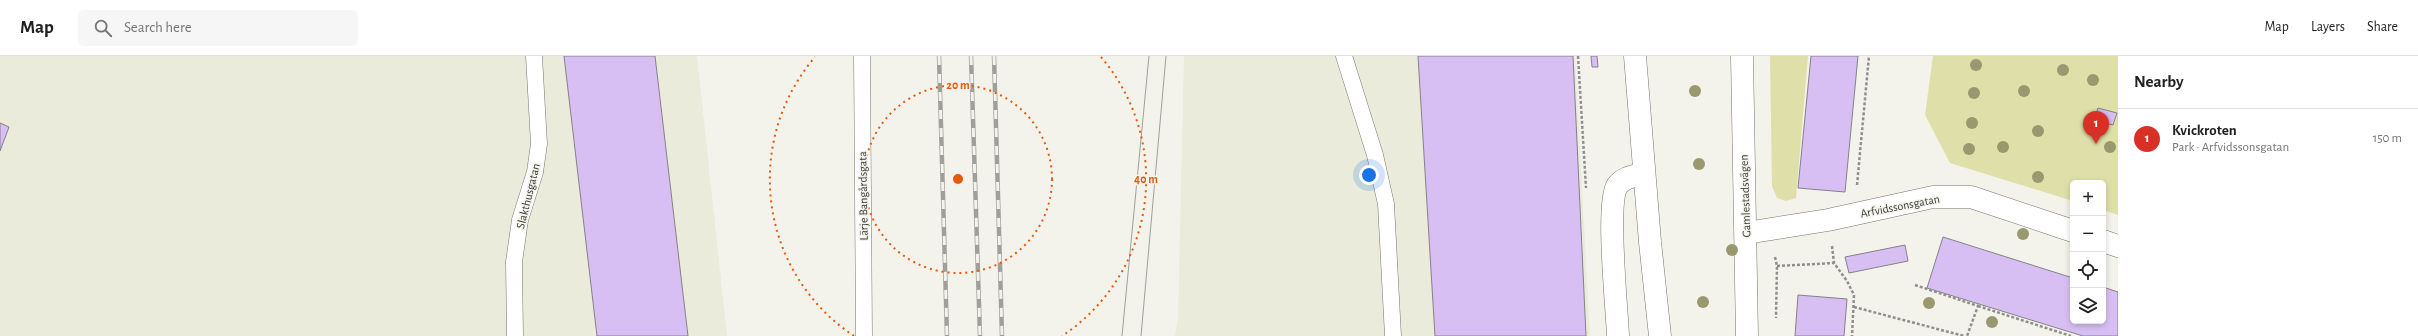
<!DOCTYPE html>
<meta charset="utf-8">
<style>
:root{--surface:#fff;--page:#f6f6f6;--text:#222;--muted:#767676;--line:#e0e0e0;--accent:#d93025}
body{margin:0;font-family:"Alegreya Sans",sans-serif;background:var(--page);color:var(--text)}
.controls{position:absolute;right:12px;bottom:12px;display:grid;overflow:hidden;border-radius:6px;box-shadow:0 2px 6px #0003}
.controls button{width:36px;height:36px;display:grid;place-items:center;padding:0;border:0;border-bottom:1px solid var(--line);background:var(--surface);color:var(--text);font:20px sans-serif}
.you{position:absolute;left:1369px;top:119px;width:14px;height:14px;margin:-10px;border:3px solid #fff;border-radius:50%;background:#1a73e8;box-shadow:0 0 0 6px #1a73e833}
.badge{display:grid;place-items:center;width:26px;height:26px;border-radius:50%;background:var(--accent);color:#fff;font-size:13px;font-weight:700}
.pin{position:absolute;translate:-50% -33px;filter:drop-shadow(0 1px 2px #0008)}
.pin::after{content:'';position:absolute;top:21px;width:14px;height:12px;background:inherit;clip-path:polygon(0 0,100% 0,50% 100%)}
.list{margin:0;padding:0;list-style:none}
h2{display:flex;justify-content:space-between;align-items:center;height:52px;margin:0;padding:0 16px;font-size:17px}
h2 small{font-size:13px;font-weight:400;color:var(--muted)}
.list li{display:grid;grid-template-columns:26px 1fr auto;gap:12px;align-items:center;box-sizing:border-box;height:60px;padding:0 16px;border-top:1px solid var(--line)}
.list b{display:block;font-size:15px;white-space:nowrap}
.list p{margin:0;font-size:13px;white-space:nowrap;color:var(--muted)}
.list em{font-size:13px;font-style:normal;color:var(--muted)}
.icon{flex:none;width:22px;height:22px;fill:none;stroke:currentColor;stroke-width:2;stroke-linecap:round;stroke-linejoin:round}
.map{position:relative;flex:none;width:2118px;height:280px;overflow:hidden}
header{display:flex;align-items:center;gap:24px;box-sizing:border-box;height:56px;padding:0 20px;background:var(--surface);border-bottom:1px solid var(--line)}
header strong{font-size:19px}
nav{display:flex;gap:22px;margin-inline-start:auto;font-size:14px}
.search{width:280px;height:36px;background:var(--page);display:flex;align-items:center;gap:10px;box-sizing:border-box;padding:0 14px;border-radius:6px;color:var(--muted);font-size:15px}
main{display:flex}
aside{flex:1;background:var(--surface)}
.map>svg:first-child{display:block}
.built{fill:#eaebdb}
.green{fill:#dfe0a9}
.building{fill:#d7bff3;stroke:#848188}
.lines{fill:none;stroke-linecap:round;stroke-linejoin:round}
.service-casing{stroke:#74746c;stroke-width:17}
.minor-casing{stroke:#74746c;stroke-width:23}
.tertiary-casing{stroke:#74746c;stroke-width:23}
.path{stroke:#90908b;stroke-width:2.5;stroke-dasharray:3 2;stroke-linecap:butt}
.service{stroke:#fff;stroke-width:16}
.minor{stroke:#fff;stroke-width:22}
.tertiary{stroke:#fff;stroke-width:22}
.tram{stroke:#a0a09a;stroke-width:1}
.rail-casing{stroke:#a0a09a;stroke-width:4.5}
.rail{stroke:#f3f3eb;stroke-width:3;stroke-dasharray:9;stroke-linecap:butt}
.tree{fill:#99986f}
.ring{fill:none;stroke:#e8590c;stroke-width:2;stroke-dasharray:2 4}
.labels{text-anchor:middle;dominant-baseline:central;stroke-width:3;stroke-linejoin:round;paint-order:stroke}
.street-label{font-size:12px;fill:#3c3d39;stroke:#f3f3eb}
.centre{fill:#e8590c;stroke:#f3f3eb;stroke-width:2}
.ring-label{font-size:12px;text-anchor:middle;font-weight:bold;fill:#e8590c;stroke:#f3f3eb;stroke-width:3;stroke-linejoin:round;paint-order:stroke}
</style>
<header>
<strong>Map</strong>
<div class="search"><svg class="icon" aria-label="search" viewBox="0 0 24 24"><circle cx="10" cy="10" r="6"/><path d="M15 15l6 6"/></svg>Search here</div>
<nav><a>Map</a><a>Layers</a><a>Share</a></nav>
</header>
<main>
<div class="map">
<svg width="2118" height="280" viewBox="0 0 2118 280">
<rect width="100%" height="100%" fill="#f3f3eb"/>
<!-- built -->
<g class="built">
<polygon points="0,0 697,0 727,280 0,280"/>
<polygon points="1184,0 1575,0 1590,280 1175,280 1178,262"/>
</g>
<!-- green -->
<g class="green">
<polygon points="1770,0 1808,0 1796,142 1786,145 1777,142 1772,130"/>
<polygon points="1933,0 2118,0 2118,159 2103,154 2103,127 2073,127 2073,145 1950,107 1925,59"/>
</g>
<!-- building -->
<g class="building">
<polygon points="564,0 655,0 688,280 597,280"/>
<polygon points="1418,0 1573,0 1586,280 1435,280"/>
<polygon points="1591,0 1597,0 1598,11 1592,11"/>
<polygon points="1811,0 1858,0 1845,136 1798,132"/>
<polygon points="2098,52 2117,57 2113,69 2094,64"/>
<polygon points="0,67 9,71 0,95"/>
<polygon points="1943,181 2073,222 2073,265 2103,265 2103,231 2118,236 2118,280 2083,280 1927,232"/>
<polygon points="1905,189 1908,205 1849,217 1845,201"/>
<polygon points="1798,239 1847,243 1844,280 1795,280"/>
</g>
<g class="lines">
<defs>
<g id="service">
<polyline points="862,0 864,280"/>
<polyline points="1344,0 1375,99 1386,148 1393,280"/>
<polyline points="515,280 514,206 520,164 535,116 539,88 534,0"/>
</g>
<g id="minor">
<polyline points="1742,0 1747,280"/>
<polyline points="1746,177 1828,164 1933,141 1971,141 2073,175"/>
<polyline points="2103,185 2118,190"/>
<path d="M 1618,280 C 1617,253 1606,149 1617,130 C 1623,121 1635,120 1644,117"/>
</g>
<polyline id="tertiary" points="1635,0 1650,186 1660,280"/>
</defs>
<!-- service casing -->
<use href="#service" class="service-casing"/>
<!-- minor casing -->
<use href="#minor" class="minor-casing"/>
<!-- tertiary casing -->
<use href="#tertiary" class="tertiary-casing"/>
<!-- path -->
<g class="path">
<polyline points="1578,0 1586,132"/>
<polyline points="1857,129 1869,0"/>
<polyline points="1832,190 1834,207 1847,225 1854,239 1852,280"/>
<polyline points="1775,201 1777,210 1776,262"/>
<polyline points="1777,210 1834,207"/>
<polyline points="1915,229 1978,250 1967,280"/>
<polyline points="1978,250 2071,280"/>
<polyline points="1854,251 1964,280"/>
</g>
<!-- service -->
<use href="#service" class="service"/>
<!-- minor -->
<use href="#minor" class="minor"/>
<!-- tertiary -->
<use href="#tertiary" class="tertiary"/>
<!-- tram -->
<g class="tram">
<polyline points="1122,280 1149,0"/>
<polyline points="1141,280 1166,0"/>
</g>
<defs>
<g id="rail">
<polyline points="939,0 947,280"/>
<polyline points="971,0 980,280"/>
<polyline points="994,0 1002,280"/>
</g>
</defs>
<!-- rail casing -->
<use href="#rail" class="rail-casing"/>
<!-- rail -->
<use href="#rail" class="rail"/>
</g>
<!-- trees -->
<g class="tree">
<circle cx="1976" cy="9" r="6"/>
<circle cx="2063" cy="14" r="6"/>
<circle cx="2093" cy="24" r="6"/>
<circle cx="1695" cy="35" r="6"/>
<circle cx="2024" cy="35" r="6"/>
<circle cx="1974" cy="37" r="6"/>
<circle cx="1972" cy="67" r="6"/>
<circle cx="2038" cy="75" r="6"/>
<circle cx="2003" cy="91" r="6"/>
<circle cx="2110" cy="91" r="6"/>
<circle cx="1969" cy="93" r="6"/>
<circle cx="1699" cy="108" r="6"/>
<circle cx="2038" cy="121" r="6"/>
<circle cx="2023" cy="178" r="6"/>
<circle cx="1732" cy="194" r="6"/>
<circle cx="1703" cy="246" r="6"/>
<circle cx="1929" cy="247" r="6"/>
<circle cx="1992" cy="266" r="6"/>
</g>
<!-- distance rings -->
<g class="ring">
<circle cx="958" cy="123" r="94"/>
<path d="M854 280A188 188 0 0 1 815 1M1101 1A188 188 0 0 1 1062 280"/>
</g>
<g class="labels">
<!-- street labels -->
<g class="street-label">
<text transform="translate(528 140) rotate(-76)">Slakthusgatan</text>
<text transform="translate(863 140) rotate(-91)">Lärje Bangårdsgata</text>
<text transform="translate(1745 140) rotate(-92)">Gamlestadsvägen</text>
<text transform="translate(1900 150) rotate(-11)">Arfvidssonsgatan</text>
</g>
</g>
<circle cx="958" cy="123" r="6" class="centre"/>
<g class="ring-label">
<text x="958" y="33">20 m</text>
<text x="1146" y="127">40 m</text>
</g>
</svg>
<div class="controls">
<button>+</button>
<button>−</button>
<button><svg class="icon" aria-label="locate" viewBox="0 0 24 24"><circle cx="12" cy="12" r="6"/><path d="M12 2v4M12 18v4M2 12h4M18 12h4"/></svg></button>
<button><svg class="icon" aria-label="layers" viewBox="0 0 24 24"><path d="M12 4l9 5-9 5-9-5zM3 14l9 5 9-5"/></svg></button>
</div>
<div class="you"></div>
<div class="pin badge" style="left:2096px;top:88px">1</div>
</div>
<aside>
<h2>Nearby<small></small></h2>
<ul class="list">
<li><span class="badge">1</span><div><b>Kvickroten</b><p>Park · Arfvidssonsgatan</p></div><em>150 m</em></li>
</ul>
</aside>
</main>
